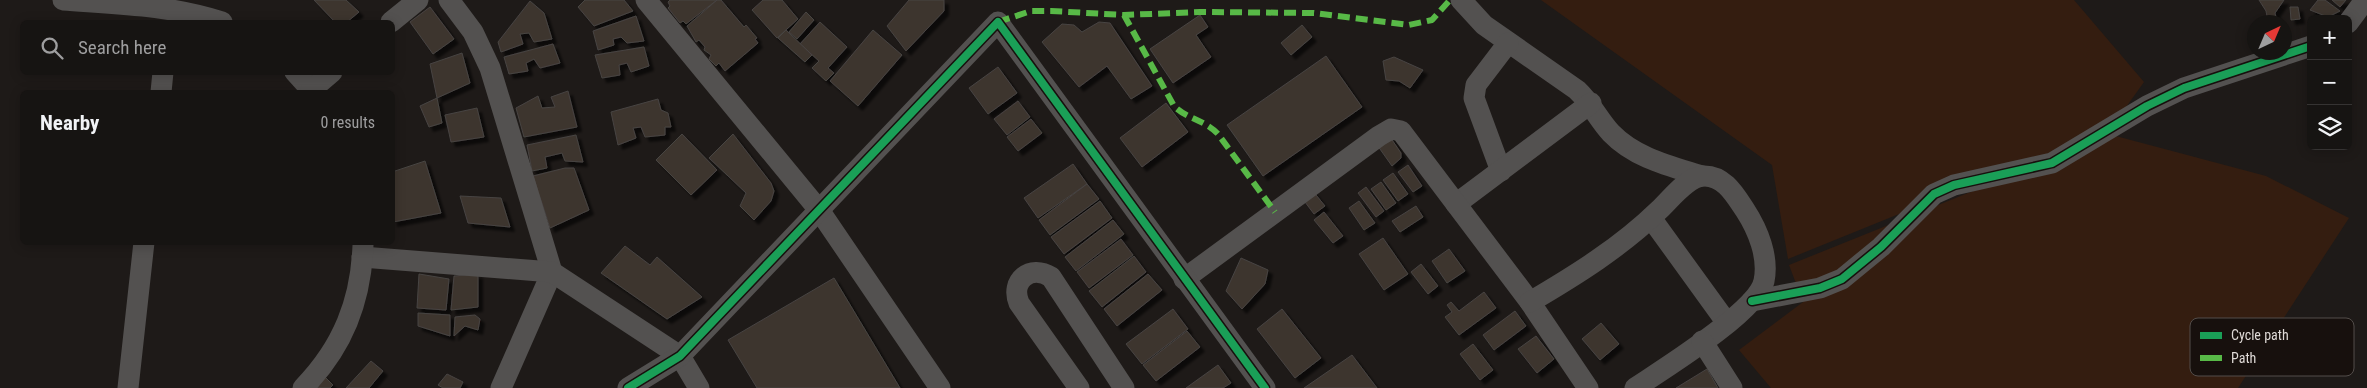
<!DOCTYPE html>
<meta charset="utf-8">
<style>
:root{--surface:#161412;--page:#232120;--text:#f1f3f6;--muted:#9e9e9f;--line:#353332}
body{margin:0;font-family:"Roboto Condensed",sans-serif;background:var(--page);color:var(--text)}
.controls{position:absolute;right:15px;top:15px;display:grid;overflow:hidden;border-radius:8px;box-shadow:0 2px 12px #0003}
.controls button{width:45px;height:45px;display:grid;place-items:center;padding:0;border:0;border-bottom:1px solid var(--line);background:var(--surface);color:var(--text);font:25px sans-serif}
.compass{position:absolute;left:2247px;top:15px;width:45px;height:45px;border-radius:50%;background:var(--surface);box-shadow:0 2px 12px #0003;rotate:44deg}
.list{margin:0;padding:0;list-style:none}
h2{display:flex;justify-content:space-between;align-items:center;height:65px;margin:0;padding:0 20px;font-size:21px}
h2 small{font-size:16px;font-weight:400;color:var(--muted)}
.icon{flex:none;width:28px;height:28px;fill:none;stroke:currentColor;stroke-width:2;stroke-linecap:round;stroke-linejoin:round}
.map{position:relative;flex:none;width:2367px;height:388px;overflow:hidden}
.search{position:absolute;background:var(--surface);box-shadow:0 2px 12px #0003;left:20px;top:20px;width:375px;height:55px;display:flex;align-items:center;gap:12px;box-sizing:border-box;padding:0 18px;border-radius:8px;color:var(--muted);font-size:19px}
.panel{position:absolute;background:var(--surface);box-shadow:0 2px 12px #0003;left:20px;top:90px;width:375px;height:155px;border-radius:8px}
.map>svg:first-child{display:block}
.green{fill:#341d10}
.building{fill:#3e342f;stroke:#474442;filter:url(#shadow)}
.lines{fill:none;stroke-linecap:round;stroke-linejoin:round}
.minor{stroke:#535150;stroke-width:21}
.quiet{stroke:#58b947;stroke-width:6;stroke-dasharray:12 6;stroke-linecap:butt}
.cycleway-casing{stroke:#17100d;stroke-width:11}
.cycleway{stroke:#1a9f57;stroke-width:8}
.key{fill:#17100d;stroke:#534d4a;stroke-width:1}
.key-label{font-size:14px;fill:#dfdad7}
</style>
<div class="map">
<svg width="2367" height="388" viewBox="0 0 2367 388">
<defs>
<filter id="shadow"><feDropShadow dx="4.5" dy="4.5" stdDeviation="1" flood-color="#0009"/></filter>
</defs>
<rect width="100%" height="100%" fill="#1e1a18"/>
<!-- green -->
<g class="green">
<polygon points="1541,0 2074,0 2144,82 2111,128 1788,259 1772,165"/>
<polygon points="2112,135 2266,176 2349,218 2238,388 1771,388 1739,350 1803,302 1789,265"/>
</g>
<!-- building -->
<g class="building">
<polygon points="314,0 346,0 359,12 347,22 335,22"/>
<polygon points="585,0 624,0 633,11 594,26 578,7"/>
<polygon points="670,0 717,0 686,24 683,21 680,23 668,8 670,6 668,2"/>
<polygon points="717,0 721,0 744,27 746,25 757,38 755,39 758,43 725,71 719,63 716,66 709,59 711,55 704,50 705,47 699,40 696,42 687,26"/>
<polygon points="763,0 782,0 798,19 777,38 752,10"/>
<polygon points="909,0 944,0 944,11 906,51 887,26"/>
<polygon points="2259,0 2284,0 2275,13 2277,22 2268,22 2266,11"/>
<polygon points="2318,0 2325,0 2340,11 2328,17 2310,10"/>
<polygon points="2332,0 2346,0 2340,7"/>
<polygon points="530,1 544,13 552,39 534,42 529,33 520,34 523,44 501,52 498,42"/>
<polygon points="430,7 454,39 433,54 410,22"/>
<polygon points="2290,7 2298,7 2300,19 2291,20"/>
<polygon points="806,12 814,20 797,39 789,32"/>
<polygon points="1200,15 1208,27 1196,35 1211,57 1173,83 1150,49"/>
<polygon points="636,16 644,41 627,43 621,37 613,39 614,45 598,50 593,31"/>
<polygon points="820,22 847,47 828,68 834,73 826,81 812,68 819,61 800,44"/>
<polygon points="1099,22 1110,23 1152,86 1131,99 1107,66 1079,87 1042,42 1062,24 1074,25 1082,32"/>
<polygon points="1302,25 1312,37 1291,55 1281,43"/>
<polygon points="786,30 812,55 805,62 778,38"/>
<polygon points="873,30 902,55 858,106 830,81"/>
<polygon points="553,44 560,63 540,68 534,59 526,63 528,71 509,74 504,57"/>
<polygon points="644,47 649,66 631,72 627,63 619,65 620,75 602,78 595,55"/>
<polygon points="462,53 470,83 437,98 430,64"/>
<polygon points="1326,56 1362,107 1263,176 1227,125"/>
<polygon points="1394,57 1423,70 1410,88 1399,81 1386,80 1383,61"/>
<polygon points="998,67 1017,93 988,114 969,88"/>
<polygon points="568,91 577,127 524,137 516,108 538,96 542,108 555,107 551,97"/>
<polygon points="437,98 442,123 429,127 420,106"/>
<polygon points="658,99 661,110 668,113 671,127 665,127 665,135 645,137 641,127 633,128 636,138 618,145 611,112"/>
<polygon points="1018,101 1030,117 1007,135 994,119"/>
<polygon points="1166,103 1188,132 1142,167 1120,138"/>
<polygon points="477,108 484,137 451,142 445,115"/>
<polygon points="1031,119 1042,133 1018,151 1007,137"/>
<polygon points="682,134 717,170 691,195 656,160"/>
<polygon points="733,134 771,183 774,191 771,201 754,220 740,206 746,193 709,158"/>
<polygon points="1388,134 1401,153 1401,158 1392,166 1375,142"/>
<polygon points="576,135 583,162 565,161 562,153 545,157 547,168 532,171 527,145"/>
<polygon points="425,161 441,213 393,222 392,172"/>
<polygon points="1073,164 1087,184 1038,218 1024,198"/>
<polygon points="1408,165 1422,186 1413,192 1398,172"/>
<polygon points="565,168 574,168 589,210 550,228 533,176"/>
<polygon points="1393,173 1408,194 1398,201 1383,180"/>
<polygon points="1381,182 1396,203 1386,210 1371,189"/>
<polygon points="1087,184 1099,199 1050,235 1039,220"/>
<polygon points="1366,187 1384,211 1376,217 1358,193"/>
<polygon points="1312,190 1325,206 1314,214 1302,198"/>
<polygon points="460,196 501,198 510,227 468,223"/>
<polygon points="1100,201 1112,218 1064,254 1051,237"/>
<polygon points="1359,201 1375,223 1364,230 1349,208"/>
<polygon points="1416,206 1423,217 1400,232 1392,221"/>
<polygon points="1324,212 1343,236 1333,243 1314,220"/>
<polygon points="1113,220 1124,234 1076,271 1065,257"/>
<polygon points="1383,238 1408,274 1384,290 1359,254"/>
<polygon points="1121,239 1133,255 1089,288 1077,272"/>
<polygon points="625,246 650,265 657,257 702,297 667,319 601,273"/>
<polygon points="1449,249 1465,271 1447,283 1432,261"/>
<polygon points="1134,256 1146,272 1102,307 1089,291"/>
<polygon points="1241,258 1268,270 1265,284 1242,309 1226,291"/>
<polygon points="1421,264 1438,286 1428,294 1411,272"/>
<polygon points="419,274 449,279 446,310 417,308"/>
<polygon points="478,274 478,307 451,310 454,276"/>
<polygon points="1148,274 1162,290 1117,326 1104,309"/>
<polygon points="834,278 900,388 757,388 728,340"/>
<polygon points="1484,292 1496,308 1459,335 1445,317 1452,312 1447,305 1451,302 1459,311"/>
<polygon points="1173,309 1188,329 1142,364 1126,344"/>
<polygon points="1282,309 1321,358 1295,378 1257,329"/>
<polygon points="1515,311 1526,326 1494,350 1483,335"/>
<polygon points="418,313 450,315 450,336 418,326"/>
<polygon points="475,315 480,319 478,330 465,326 454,336 455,317"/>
<polygon points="1601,323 1619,344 1600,360 1582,339"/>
<polygon points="1187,331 1200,347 1156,381 1143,365"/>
<polygon points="1536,336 1554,359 1537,373 1518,349"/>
<polygon points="1473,344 1493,370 1480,380 1460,354"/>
<polygon points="1352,355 1377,388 1304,388"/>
<polygon points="371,361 383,371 369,388 346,388"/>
<polygon points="1218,365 1231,383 1223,388 1186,388"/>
<polygon points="1707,369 1718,388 1676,388"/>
<polygon points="322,374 333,385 330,388 311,388"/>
<polygon points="447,374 463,382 460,388 443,388 438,385"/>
</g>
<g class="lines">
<!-- minor -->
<g class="minor">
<path d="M 63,0 C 117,4 170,5 222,22"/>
<polyline points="449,0 473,32 490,68 552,272 501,388"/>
<polyline points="646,0 819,210 940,388"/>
<path d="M 1461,0 L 1484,25 L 1577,90 C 1592,104 1598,119 1611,133 C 1635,158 1670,166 1702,176"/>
<polyline points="391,22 418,0"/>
<polyline points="2348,23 2365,0"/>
<polyline points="295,72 313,92"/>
<polyline points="311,90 332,72"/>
<polyline points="161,92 163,72"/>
<polyline points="1501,171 1474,98 1476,85 1508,43"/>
<polyline points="1456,204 1591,103"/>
<polyline points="1651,218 1727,323"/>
<polyline points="362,257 552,272 680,356 699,388"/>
<polyline points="1184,279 1379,136 1391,129 1401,131 1530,302 1588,388"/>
<polyline points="1752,301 1820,288 1842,279 1881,247 1934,194 1954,185 2052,163 2147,106 2184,88 2311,46"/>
<path d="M 1530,302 C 1576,275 1621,247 1659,210 C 1670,200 1687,177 1703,176 C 1724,175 1735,195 1745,210 C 1758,230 1769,257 1764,281 C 1758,311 1662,370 1635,388"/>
<polyline points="1702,341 1732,388"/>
<polyline points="128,388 144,242"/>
<path d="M 303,388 C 343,347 361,301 363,245"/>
<polyline points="628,388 680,356 998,22 1265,388"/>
<path d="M 1079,388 L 1019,303 C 1010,281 1030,264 1051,277 L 1124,388"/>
</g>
<!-- quiet -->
<g class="quiet">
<path d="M 1124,15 L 1174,106 C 1187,119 1205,120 1218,134 L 1275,212"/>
<polyline points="998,22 1031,11 1051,11 1124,15 1200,12 1314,13 1409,25 1432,20 1450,0"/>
</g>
<defs>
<g id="cycleway">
<polyline points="1752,301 1820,288 1842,279 1881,247 1934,194 1954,185 2052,163 2147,106 2184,88 2311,46"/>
<polyline points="628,388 680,356 998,22 1265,388"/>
</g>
</defs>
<!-- cycleway casing -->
<use href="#cycleway" class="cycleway-casing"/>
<!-- cycleway -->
<use href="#cycleway" class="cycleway"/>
</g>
<!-- legend -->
<rect x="2190" y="318" width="164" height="58" rx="8" class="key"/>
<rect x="2200" y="332" width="22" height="7" fill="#1a9f57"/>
<rect x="2200" y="355" width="22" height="6" fill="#58b947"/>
<g class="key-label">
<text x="2231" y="340">Cycle path</text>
<text x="2231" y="363">Path</text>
</g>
</svg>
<div class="controls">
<button>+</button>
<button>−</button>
<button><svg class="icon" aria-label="layers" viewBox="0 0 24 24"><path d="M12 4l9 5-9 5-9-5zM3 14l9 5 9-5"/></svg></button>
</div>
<svg class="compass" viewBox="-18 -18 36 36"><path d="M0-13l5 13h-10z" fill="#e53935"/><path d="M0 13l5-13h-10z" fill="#9e9e9f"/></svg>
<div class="search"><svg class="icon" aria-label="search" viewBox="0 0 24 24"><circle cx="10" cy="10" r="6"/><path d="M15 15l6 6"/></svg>Search here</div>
<section class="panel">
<h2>Nearby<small>0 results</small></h2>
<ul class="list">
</ul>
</section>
</div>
